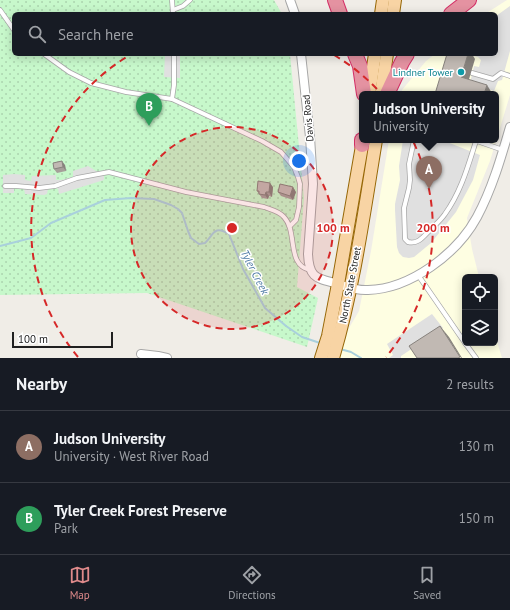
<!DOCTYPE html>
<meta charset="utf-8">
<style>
:root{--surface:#171b24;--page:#20242c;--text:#f1f3f6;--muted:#9ea1a6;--line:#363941;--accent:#df8a8b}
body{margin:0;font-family:"PT Sans",sans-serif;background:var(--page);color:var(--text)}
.controls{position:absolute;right:12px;bottom:12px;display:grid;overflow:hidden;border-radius:6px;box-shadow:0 2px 10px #0003}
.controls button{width:36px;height:36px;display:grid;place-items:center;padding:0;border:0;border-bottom:1px solid var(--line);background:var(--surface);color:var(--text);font:20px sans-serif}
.scale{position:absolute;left:12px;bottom:10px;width:101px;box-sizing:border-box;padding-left:4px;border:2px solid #202020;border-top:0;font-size:11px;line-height:14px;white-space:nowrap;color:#202020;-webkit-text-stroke:3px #fff;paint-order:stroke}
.you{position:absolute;left:299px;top:161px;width:14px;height:14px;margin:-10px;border:3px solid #fff;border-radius:50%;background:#1a73e8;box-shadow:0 0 0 6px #1a73e833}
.badge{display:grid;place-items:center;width:26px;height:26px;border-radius:50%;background:var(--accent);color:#fff;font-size:13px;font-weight:700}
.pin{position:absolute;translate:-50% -33px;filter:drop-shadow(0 1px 2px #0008)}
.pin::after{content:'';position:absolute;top:21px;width:14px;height:12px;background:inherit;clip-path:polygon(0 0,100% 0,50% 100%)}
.popup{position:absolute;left:359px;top:91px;width:140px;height:52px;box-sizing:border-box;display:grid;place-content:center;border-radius:6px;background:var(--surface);filter:drop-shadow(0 1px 3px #0005);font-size:13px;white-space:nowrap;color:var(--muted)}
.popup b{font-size:15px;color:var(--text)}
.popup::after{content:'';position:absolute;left:50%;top:100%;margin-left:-8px;border:8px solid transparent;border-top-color:var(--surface)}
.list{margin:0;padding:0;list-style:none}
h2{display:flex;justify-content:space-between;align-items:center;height:52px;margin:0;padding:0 16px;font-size:17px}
h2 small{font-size:13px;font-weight:400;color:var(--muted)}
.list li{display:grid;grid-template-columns:26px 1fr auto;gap:12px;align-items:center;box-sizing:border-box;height:72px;padding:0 16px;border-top:1px solid var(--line)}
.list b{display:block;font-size:15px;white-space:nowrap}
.list p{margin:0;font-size:13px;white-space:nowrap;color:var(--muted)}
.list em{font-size:13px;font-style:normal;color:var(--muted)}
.icon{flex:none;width:22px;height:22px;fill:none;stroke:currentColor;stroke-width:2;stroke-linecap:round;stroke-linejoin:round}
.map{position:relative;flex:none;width:510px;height:358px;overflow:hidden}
.search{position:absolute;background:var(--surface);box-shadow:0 2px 10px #0003;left:12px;right:12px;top:12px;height:44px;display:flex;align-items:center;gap:10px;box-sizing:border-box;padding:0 14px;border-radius:6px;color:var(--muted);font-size:15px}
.sheet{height:196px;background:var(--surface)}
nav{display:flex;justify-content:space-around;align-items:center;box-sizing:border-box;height:56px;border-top:1px solid var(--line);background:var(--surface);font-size:11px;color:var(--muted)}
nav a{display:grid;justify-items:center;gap:2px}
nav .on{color:var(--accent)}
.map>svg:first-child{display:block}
.education{fill:#fefee2}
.park{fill:url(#park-dots)}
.parking{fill:#e0e0e0}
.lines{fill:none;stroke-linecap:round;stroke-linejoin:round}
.stream{stroke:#a9d0dc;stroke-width:2}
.service-casing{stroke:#a7a7a7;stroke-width:5.5}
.minor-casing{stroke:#a7a7a7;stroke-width:10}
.primary-casing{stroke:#966706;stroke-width:14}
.motorway-casing{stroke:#d42e66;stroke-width:16}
.service{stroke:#fff;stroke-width:4}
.minor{stroke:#fff;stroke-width:8}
.primary{stroke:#f8d4a4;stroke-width:12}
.motorway{stroke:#e492a1;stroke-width:14}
.wall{fill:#a69f9a}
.shaded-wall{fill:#87827d}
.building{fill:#c1b9b3;stroke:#87827d}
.ring{fill:none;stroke:#d62828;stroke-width:2;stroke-dasharray:7 5}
.culture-dot{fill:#0f9aa8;stroke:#fff;stroke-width:1.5}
.labels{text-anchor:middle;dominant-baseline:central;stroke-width:3;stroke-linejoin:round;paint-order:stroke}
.culture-label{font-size:10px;fill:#0d838f;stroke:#fff;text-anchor:end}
.street-label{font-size:10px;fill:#202020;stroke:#fff}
.water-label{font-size:11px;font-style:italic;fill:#4c79a5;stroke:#fff}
.centre{fill:#d62828;stroke:#fff;stroke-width:2}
.ring-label{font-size:12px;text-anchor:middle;font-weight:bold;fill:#d62828;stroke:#fff;stroke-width:3;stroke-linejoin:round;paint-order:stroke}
</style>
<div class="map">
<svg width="510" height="358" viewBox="0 0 510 358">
<defs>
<pattern id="park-dots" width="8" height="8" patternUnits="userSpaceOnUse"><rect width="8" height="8" fill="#c7f8cb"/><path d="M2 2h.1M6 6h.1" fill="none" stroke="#abd4ae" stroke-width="1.8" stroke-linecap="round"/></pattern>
</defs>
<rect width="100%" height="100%" fill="#f0ede7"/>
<!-- education -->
<polygon class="education" points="507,0 510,0 510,95 490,161 467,218 472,249 479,277 465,277 465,343 495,343 495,335 502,358 339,358 349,328 359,311 371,251 389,140 496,140 496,94 401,94 402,90 426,61 435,54 496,54 496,14 485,14"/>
<!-- park -->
<polygon class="park" points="0,0 274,0 282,14 14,14 14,54 290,54 304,198 297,287 318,298 307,347 147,293 0,295"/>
<!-- parking -->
<g class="parking">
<polygon points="510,6 510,51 502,80 498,81 494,91 470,83 474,66 479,67 481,60 478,57 466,54 496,54 496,16"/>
<polygon points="165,54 180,54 180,78 164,77"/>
<polygon points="403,140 447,140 447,142 480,155 473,180 456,212 431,243 414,257 409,258 403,257 399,253 397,247 395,210 395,204 400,180 399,166"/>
<polygon points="88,166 104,176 104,180 59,194 58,189 56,188 48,189 47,194 44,195 25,194 24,189 14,187 14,193 3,193 3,175 14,174 25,175 25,180 31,181 32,176 56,175 56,180 61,180 73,177 73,171"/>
<polygon points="432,314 443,328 401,356 401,358 389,358 393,355 387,344"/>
</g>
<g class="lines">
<!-- stream -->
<g class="stream">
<path d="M 0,246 L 31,238 L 51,223 L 105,200 L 131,198 L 154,199 L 171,205 L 178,209 L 182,213 L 188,231 L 191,238 L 199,244 L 205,243 C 214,234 214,225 229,234 L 243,269 L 265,308 L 286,326 L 302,337 L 320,343"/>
<polyline points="340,349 351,352 361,358"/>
</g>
<defs>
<g id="service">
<polyline points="172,0 173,14"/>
<polyline points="0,10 14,30"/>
<polyline points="173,10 183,6 190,0"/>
<polyline points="44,54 69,72 91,83 126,92 172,99 262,141 281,152 294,167 298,177 300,184 299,207 296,220 290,226"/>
<polyline points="472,73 493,79 501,73 510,76"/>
<polyline points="172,99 174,85 174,54"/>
<path d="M 414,140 L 409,164 L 410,180 L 409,188 L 404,208 L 405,239 L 408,242 C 418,245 424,236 430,230 C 435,225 441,220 445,214 C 461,192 468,166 476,141"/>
<polyline points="474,140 503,150"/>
<path d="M 5,186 L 16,186 L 39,188 L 55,186 L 77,178 L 109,172 L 186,192 L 264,207 C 272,210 279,211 284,217 C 298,232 286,265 310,270"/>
<polyline points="418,275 465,343"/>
<polyline points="465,343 476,358"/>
</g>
<g id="minor">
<polyline points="290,0 295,14"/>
<path d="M 301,54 L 310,137 L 313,184 L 308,254 C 309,279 317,278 338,284 C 348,287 357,291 368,290 C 410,289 457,254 477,217 C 492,189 501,158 510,127"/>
<polyline points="141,354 158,356 167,358"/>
</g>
<g id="primary">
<polyline points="381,14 383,0"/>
<polyline points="393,14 395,0"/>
<polyline points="369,94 375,54"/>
<polyline points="381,94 387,54"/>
<polyline points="321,358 328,336 338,284 363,140"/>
<path d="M 333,358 C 354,287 364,213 376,140"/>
</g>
<g id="motorway">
<polyline points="335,0 340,14"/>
<polyline points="451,14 469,0"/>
<polyline points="355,54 360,66 364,94"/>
<polyline points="387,94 402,62 407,54"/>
<polyline points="362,145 362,140"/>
</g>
</defs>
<!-- service casing -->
<use href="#service" class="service-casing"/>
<!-- minor casing -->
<use href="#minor" class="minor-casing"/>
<!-- primary casing -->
<use href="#primary" class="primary-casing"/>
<!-- motorway casing -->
<use href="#motorway" class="motorway-casing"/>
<!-- service -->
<use href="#service" class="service"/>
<!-- minor -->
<use href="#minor" class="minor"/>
<!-- primary -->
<use href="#primary" class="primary"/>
<!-- motorway -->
<use href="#motorway" class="motorway"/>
</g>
<!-- wall -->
<g class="wall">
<polygon points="65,165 66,171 57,173 54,169"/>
<polygon points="273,187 272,197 269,196 268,199 262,198 257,191"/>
<polygon points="278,192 296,192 293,200 281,196"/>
</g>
<!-- shaded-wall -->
<g class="shaded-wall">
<polygon points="468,54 472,54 475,59 467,86 461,77"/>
<polygon points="487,85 492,93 492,94 484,94"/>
<polygon points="62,161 65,165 66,171 63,167"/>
<polygon points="270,183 273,187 272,197 269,192"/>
<polygon points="293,187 296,192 293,200 290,196"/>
<polygon points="266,192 269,196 268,199 265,195"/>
<polygon points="440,326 449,337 462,358 461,358"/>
</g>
<!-- building -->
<g class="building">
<polygon points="447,54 468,54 461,77 487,85 484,94 435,94"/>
<polygon points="62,161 63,167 54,169 53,163"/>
<polygon points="258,181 270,183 269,192 266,192 265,195 259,194 259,191 257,191"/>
<polygon points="280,184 293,187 290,196 278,192"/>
<polygon points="440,326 460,357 458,358 417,358 409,346"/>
</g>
<!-- distance rings -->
<circle cx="232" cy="228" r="101" fill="#d62828" fill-opacity=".12"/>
<g class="ring">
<circle cx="232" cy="228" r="101"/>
<path d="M78 357A201 201 0 0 1 130 55M334 55A201 201 0 0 1 386 357"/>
</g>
<!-- markers -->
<circle class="culture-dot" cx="461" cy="72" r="4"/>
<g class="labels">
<!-- culture labels -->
<g class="culture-label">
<text x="453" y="72">Lindner Tower</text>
</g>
<!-- street labels -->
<g class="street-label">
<text transform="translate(308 118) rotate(-95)">Davis Road</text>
<text transform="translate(350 285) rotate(-79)">North State Street</text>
</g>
<!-- water labels -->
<g class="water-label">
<text transform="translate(255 272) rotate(63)">Tyler Creek</text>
</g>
</g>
<circle cx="232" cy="228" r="6" class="centre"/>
<g class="ring-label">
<text x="333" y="232">100 m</text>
<text x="433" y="232">200 m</text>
</g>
</svg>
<div class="controls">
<button><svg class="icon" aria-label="locate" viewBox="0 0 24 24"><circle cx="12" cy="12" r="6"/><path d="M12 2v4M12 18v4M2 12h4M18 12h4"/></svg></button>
<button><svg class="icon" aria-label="layers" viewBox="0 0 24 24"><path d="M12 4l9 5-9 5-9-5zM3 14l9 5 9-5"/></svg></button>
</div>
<div class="scale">100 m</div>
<div class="you"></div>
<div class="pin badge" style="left:429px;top:189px;background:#8d6e63">A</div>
<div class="popup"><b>Judson University</b>University</div>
<div class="pin badge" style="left:149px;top:126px;background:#2e9e5b">B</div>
<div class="search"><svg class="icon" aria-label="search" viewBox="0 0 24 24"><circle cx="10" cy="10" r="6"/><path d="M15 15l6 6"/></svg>Search here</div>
</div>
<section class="sheet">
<h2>Nearby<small>2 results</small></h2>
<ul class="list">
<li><span class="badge" style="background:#8d6e63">A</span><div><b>Judson University</b><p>University · West River Road</p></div><em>130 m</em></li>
<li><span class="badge" style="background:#2e9e5b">B</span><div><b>Tyler Creek Forest Preserve</b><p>Park</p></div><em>150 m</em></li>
</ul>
</section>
<nav>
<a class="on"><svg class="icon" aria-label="map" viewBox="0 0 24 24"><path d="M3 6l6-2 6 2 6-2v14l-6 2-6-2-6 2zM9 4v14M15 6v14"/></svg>Map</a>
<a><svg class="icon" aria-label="directions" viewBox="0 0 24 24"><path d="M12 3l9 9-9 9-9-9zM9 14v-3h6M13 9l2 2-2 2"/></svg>Directions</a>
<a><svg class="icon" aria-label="saved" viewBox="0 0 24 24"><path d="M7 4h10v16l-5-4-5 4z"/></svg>Saved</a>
</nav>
